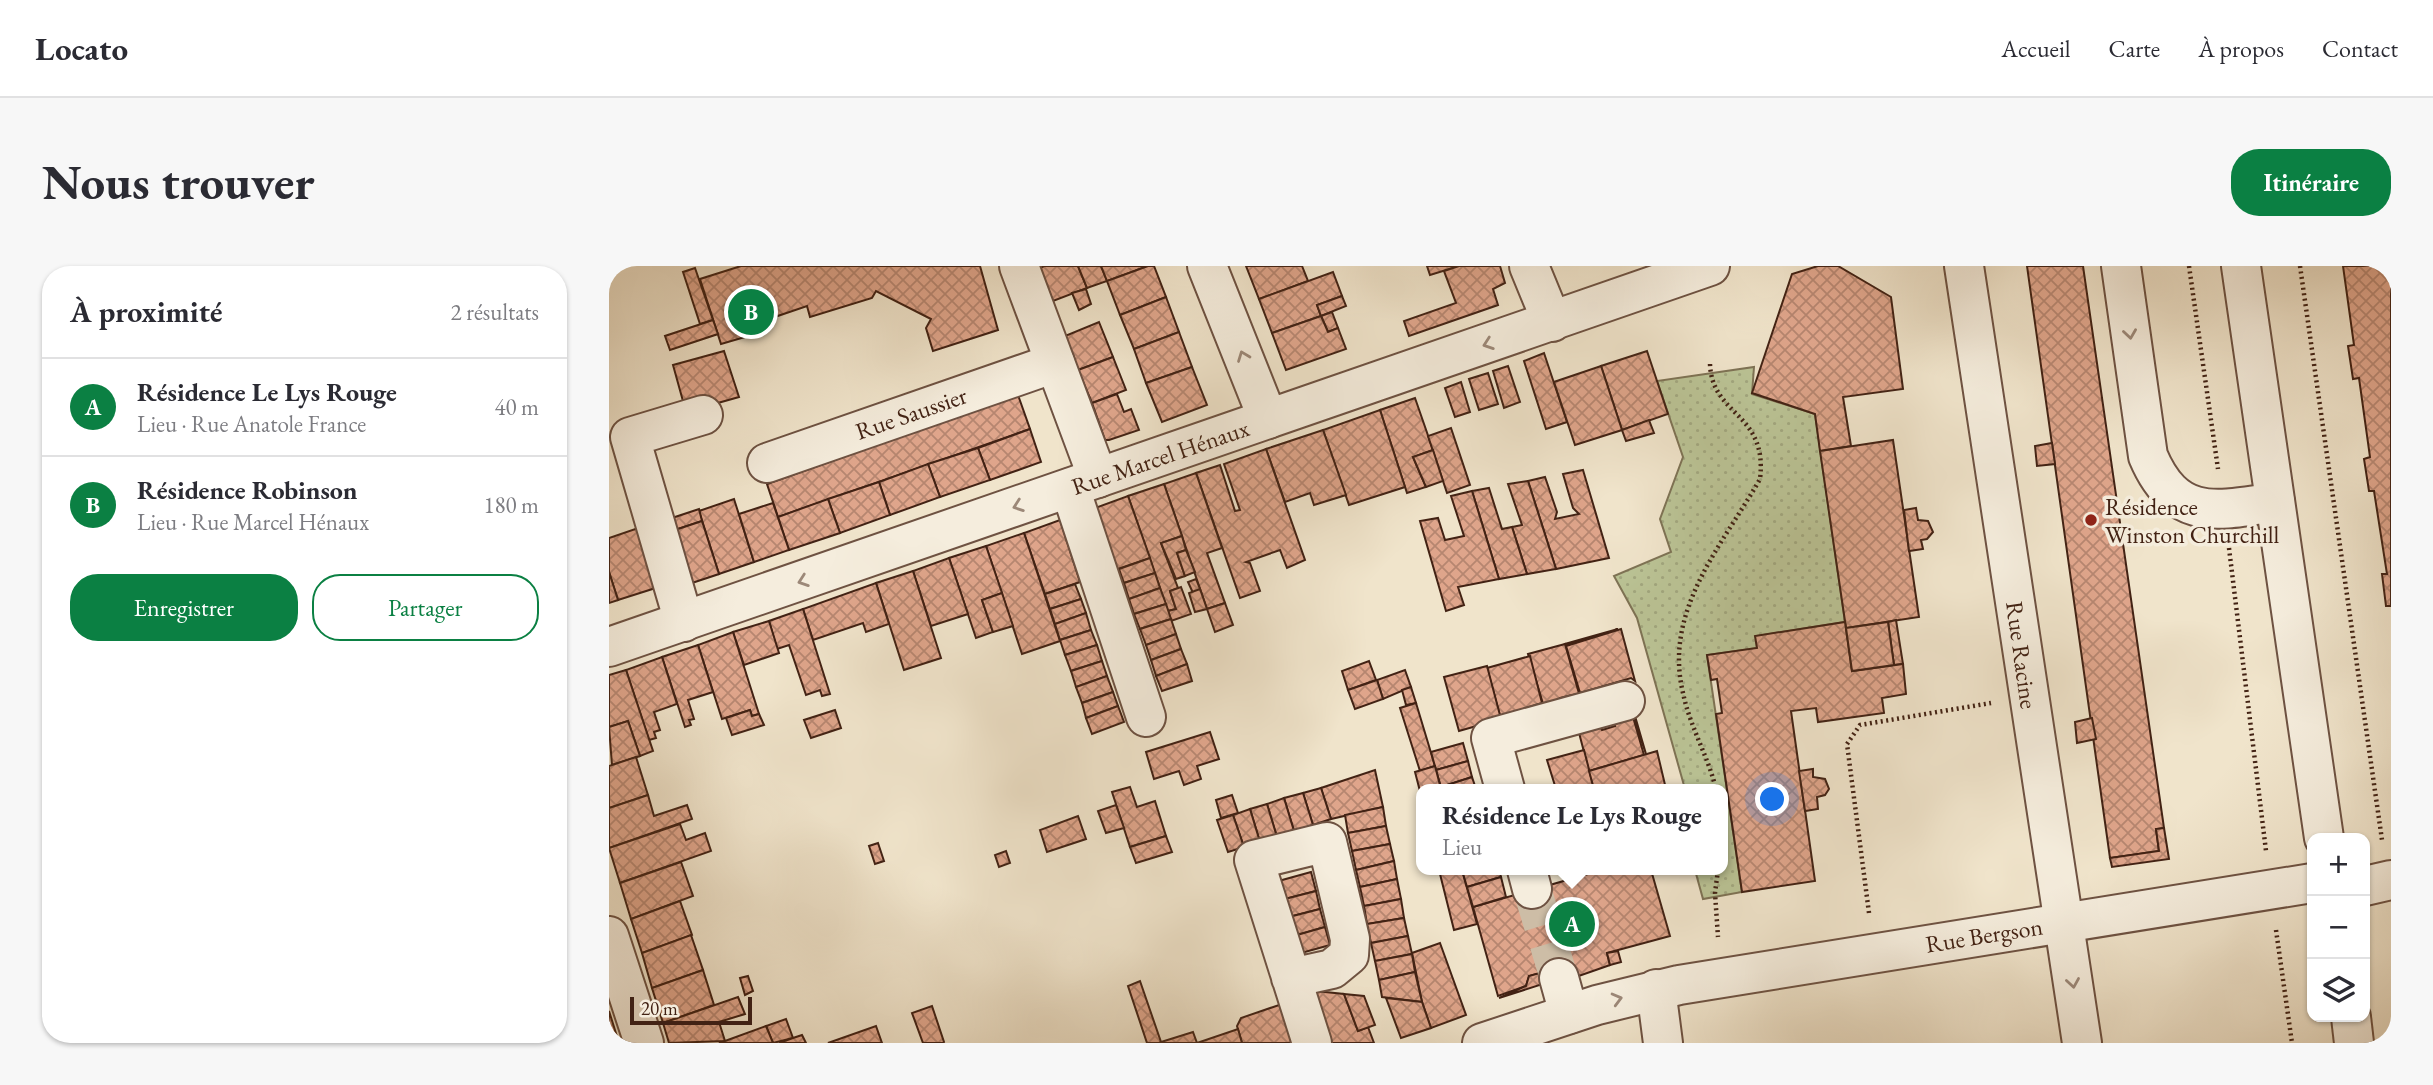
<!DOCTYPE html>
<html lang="fr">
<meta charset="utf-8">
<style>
:root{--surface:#fff;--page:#f7f7f7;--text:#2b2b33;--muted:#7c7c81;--line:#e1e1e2;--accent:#0b8043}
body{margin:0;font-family:"EB Garamond",serif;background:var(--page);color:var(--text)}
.controls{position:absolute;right:21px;bottom:21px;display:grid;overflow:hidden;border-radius:14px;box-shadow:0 2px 5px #0004}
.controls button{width:63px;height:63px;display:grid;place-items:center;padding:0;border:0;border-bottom:2px solid var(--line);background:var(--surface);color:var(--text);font:35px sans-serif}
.scale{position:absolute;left:21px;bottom:18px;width:122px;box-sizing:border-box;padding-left:7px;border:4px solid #422214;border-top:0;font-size:19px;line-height:24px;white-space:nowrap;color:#422214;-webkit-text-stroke:5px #f5eddd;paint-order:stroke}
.you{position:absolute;left:1164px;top:534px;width:24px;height:24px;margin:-18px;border:5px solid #fff;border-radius:50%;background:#1a73e8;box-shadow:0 0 0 10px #1a73e833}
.badge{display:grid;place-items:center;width:46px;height:46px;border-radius:50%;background:var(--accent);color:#fff;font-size:23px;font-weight:700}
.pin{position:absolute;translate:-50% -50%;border:4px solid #fff;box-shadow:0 2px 7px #0006}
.popup{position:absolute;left:807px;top:518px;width:312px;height:91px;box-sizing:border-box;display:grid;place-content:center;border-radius:14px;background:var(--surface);filter:drop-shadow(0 2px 5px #0005);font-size:23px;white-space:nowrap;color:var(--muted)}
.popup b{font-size:26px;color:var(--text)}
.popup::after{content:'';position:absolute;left:50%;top:100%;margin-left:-14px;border:14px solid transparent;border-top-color:var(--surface)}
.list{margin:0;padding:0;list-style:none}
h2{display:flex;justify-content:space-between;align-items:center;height:91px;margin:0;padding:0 28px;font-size:30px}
h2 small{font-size:23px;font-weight:400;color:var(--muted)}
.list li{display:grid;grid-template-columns:46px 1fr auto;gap:21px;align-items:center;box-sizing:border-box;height:98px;padding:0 28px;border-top:2px solid var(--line)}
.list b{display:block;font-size:26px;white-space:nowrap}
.list p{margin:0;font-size:23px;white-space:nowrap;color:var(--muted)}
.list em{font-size:23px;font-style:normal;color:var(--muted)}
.actions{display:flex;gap:14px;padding:21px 28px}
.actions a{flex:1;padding:16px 0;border:2px solid var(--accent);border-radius:28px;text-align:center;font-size:24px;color:var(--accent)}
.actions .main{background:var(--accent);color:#fff}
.icon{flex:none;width:38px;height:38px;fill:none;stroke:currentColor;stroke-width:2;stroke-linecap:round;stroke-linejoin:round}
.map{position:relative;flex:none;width:1782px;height:777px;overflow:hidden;border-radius:28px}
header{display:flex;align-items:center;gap:42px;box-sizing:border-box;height:98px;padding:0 35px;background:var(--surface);border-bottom:2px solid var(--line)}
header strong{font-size:33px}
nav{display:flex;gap:38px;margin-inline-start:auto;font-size:24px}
.intro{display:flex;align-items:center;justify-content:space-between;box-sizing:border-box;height:168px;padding:0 42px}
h1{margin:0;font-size:49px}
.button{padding:18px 32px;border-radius:28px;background:var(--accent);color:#fff;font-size:24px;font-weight:700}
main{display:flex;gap:42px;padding:0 42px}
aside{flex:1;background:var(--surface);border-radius:28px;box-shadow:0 2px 5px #0004}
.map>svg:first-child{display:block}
.park{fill:url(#park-dots);stroke:#7e7355;stroke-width:2}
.building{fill:url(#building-cross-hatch);stroke:#422214;stroke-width:2}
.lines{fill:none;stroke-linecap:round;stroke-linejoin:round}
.minor-tunnel{stroke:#cdbda6;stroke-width:38;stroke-dasharray:38 19;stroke-linecap:butt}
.minor-casing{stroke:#6e5242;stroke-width:42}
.path{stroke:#422214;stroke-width:4.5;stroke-dasharray:2 3.5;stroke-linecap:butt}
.minor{stroke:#f5eddd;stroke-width:38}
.oneway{stroke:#9c8878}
.poi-dot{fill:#8f2418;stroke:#f5eddd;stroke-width:2.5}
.labels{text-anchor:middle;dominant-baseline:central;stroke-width:7;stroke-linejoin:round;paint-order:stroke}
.street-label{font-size:24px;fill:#422214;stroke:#f5eddd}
.poi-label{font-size:24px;fill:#422214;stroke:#f5eddd;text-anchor:start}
</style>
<header>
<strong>Locato</strong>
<nav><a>Accueil</a><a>Carte</a><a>À propos</a><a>Contact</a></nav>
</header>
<div class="intro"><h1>Nous trouver</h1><a class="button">Itinéraire</a></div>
<main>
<aside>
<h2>À proximité<small>2 résultats</small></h2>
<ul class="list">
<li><span class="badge">A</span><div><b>Résidence Le Lys Rouge</b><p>Lieu · Rue Anatole France</p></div><em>40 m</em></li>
<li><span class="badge">B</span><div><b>Résidence Robinson</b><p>Lieu · Rue Marcel Hénaux</p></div><em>180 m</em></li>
</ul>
<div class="actions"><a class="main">Enregistrer</a><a>Partager</a></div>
</aside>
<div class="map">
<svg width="1782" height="777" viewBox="0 0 1782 777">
<defs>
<pattern id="park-dots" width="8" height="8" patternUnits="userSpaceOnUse" patternTransform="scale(1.75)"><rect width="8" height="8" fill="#bbc496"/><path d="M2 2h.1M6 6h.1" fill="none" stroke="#a2a880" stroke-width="1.8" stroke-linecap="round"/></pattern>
<pattern id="building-cross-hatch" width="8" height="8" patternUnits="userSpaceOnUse" patternTransform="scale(1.75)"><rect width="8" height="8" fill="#dfa58b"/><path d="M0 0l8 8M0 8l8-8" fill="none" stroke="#b68670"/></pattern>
</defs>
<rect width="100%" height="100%" fill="#f0e4cb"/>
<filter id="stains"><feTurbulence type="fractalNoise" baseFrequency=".00286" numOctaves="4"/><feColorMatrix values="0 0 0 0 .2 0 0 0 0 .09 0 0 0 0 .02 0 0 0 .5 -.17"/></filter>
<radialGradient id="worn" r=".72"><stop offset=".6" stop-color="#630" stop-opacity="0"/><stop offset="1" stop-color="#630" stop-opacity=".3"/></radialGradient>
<!-- park -->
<polygon class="park" points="1145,101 1143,128 1206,148 1236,356 1147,370 1148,382 1098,389 1133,626 1094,633 1086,604 1114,604 1114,523 1076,523 1028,352 1005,310 1062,286 1051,253 1074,191 1048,115"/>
<!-- building -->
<g class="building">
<polygon points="132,0 371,0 389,64 324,85 317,62 322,53 267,25 263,32 201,51 198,40 157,54 160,64 112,78 91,13"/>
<polygon points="435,0 469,0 478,22 444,35 431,2"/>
<polygon points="469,0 492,0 498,15 478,22"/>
<polygon points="492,0 539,0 498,15"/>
<polygon points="539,0 545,0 557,31 511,49 498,15"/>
<polygon points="637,0 693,0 699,15 650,33"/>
<polygon points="818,0 850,0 821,9"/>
<polygon points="850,0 891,0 896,17 884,23 889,39 800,70 795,55 847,37 835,5"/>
<polygon points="1209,0 1229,0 1282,31 1294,123 1234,131 1242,180 1211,185 1206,148 1143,127 1183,8"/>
<polygon points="1418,0 1474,0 1555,562 1547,563 1550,585 1501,592"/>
<polygon points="1734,0 1782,0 1782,340 1777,340 1773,308 1778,308 1765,225 1760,225 1755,193 1761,191 1750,112 1744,113 1739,80 1745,79"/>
<polygon points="86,2 104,54 91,58 74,6"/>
<polygon points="724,6 733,30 708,39 712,50 663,67 650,33"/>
<polygon points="477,23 482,38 470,44 463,27"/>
<polygon points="733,30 737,40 712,50 708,39"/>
<polygon points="557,31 570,66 525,83 511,49"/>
<polygon points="723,46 729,62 719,66 712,50"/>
<polygon points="712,50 719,66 729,62 737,83 677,104 663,67"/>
<polygon points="104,54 109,68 61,84 56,70"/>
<polygon points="490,56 504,91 469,104 456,70"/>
<polygon points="570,66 583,101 537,117 525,83"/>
<polygon points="115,85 130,131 77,146 64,99"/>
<polygon points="1038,85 1059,148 1013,164 992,100"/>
<polygon points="935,87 958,156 937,163 915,95"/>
<polygon points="504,91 517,124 483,137 469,104"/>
<polygon points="899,100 911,136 895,142 884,105"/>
<polygon points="992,100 1013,164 966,179 945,116"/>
<polygon points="583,101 598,139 553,156 537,117"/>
<polygon points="879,107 889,138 870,144 860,113"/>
<polygon points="852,116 861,146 846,151 836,122"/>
<polygon points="508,128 515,146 522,143 530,164 500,174 496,174 483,137"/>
<polygon points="409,129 421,163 169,251 158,218"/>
<polygon points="806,132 824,184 804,191 817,221 798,227 771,144"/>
<polygon points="771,144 796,221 740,239 714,164"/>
<polygon points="1040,154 1045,167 1017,175 1013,164"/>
<polygon points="842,162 861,219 838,227 819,170"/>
<polygon points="421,163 432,196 381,214 369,182"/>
<polygon points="714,164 737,229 705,239 701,227 676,236 657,183"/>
<polygon points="1284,174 1310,351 1237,362 1211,185"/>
<polygon points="1443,177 1446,198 1428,200 1426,180"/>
<polygon points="369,182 381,214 331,231 319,198"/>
<polygon points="657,183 696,294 678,302 671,284 637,296 641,297 651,325 631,332 587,207 611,199 626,245 631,244 615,198"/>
<polygon points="824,184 834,215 817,221 804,191"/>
<polygon points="319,198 331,231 281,249 270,216"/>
<polygon points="974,204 1000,292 947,303 919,215 936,211 948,246 946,253 970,248 964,242 954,208"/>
<polygon points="587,207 613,282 598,287 616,337 598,343 555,218"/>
<polygon points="919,215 947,303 918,308 903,261 913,259 899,218"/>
<polygon points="270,216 281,249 231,267 219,233"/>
<polygon points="555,218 573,270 552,277 569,322 561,325 567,343 559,345 519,230"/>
<polygon points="880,222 893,263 903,261 918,308 890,313 863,225"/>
<polygon points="863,225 890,313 849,321 855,339 837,345 811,255 829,252 836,274 855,270 842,230"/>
<polygon points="519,230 541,292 506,304 486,242"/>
<polygon points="125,233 145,296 110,308 90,245"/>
<polygon points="219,233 231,267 180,284 169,251"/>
<polygon points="164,237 180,284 145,296 130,248"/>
<polygon points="1307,242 1309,254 1319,255 1324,266 1318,273 1312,274 1314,283 1300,285 1295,244"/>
<polygon points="90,243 93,255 57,267 54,255"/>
<polygon points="451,254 471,316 436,328 415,267"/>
<polygon points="93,255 110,308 74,320 57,267"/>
<polygon points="38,259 56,319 9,334 0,306 0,272"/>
<polygon points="415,267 451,375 413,388 377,280"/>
<polygon points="573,270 577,284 568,287 576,310 567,313 552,277"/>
<polygon points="377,280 393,327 373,334 384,366 367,372 340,292"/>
<polygon points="577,284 586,306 576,310 568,287"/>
<polygon points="340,292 359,348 322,360 304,305"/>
<polygon points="541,292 546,307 515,317 510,303"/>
<polygon points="304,305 332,392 295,404 267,317"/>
<polygon points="0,306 9,334 0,337"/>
<polygon points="546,307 551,322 520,333 515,317"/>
<polygon points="587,313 591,323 584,327 579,316"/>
<polygon points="267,317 280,358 257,366 254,357 204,374 194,343"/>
<polygon points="466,318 472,333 441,343 436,328"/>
<polygon points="572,321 582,348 562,355 559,345 567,343 561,325"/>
<polygon points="551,322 557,338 525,348 520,333"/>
<polygon points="591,323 598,343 586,346 580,327"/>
<polygon points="393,327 404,360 384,366 373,334"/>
<polygon points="472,333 477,347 446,358 441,343"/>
<polygon points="616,337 624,359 606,366 598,343"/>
<polygon points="557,338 562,353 531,363 525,348"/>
<polygon points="194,343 221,428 213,430 211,424 197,429 180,379 168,383 160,355"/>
<polygon points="477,347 482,364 451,374 446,358"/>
<polygon points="562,353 567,368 537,379 531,363"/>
<polygon points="1287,354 1294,398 1285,399 1279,356"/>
<polygon points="160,355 170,387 135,399 124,366"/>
<polygon points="1236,356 1243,405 1294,398 1297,428 1273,432 1275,447 1209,456 1207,442 1182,445 1206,615 1133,626 1107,448 1113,447 1108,413 1102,414 1098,389 1148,382 1146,370"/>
<polygon points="1279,356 1285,399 1243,405 1237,362"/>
<polygon points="1009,363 957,380 956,378"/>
<polygon points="1012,363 1026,415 1022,412 971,427 957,380"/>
<polygon points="482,364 488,379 456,389 451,374"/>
<polygon points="124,366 150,448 143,450 141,444 113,453 89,379"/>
<polygon points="567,368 572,383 542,394 537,379"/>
<polygon points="956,378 971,431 969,432 968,428 951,432 952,436 935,441 919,388"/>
<polygon points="89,379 104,426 79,434 85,453 80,454 82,459 76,461 53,391"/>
<polygon points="488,379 493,395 462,405 456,389"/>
<polygon points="572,383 578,398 547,410 542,394"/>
<polygon points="921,390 933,437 891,450 878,402"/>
<polygon points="53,391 68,438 45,446 51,464 45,466 47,472 40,474 17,404"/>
<polygon points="493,395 498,410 467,421 462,405"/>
<polygon points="760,395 767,414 739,424 733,405"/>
<polygon points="578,398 583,415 553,425 547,410"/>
<polygon points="878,400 892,453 850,465 835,411"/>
<polygon points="17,404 44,485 31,490 19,455 0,461 0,409"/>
<polygon points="796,404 802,421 774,433 768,414"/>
<polygon points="498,410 504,426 473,437 467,421"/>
<polygon points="768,414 774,433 746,443 739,424"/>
<polygon points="802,421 807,437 797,439 793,424"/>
<polygon points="504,426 509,440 477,452 473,437"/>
<polygon points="807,437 826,500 811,505 791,442"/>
<polygon points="509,440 515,456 483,468 477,452"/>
<polygon points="141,444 143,450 150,448 155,459 123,469 117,452"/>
<polygon points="226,444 232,462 202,472 195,454"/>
<polygon points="1026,450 1037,488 1024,451"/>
<polygon points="1024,451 1035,489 980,505 969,463 990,458 993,464 1006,460 1005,454"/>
<polygon points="1483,452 1487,473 1468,477 1466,456"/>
<polygon points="19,455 31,490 3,499 0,461"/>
<polygon points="601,466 610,493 588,500 592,513 575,519 570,505 545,513 537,486"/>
<polygon points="854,477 859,495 827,504 822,486"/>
<polygon points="975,484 985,523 947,523 938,494"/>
<polygon points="1048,485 1057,523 985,523 980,505"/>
<polygon points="27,491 39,529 0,542 0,500"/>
<polygon points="859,495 863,511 832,521 827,504"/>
<polygon points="826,500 832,523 813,523 813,533 806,506"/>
<polygon points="1204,503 1204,511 1216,513 1220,523 1216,529 1208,531 1209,543 1196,545 1190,505"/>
<polygon points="766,504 774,541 722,553 712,522"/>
<polygon points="863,511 867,523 832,523 832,521"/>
<polygon points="521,521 528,541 546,535 557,570 521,581 503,526"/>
<polygon points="712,522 722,553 704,559 694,527"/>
<polygon points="694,527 704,559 685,565 675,532"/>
<polygon points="39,529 45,550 78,539 83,553 0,582 0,542"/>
<polygon points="623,529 629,547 612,552 607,534"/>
<polygon points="675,532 685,565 668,571 658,538"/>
<polygon points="658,538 668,571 651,576 641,543"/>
<polygon points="507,539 515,562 497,567 489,545"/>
<polygon points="774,541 777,560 739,567 736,549"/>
<polygon points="641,543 651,576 635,581 624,549"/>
<polygon points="624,549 635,581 619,586 608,554"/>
<polygon points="469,550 477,573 438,586 431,564"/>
<polygon points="71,558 77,574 96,567 102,585 11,617 0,582"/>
<polygon points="777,560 781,578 743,585 739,567"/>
<polygon points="1555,562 1560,593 1503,601 1501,592 1550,585 1547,563"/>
<polygon points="557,570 563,586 527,597 521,581"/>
<polygon points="269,577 275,595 266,598 260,580"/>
<polygon points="781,578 785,595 747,604 743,585"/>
<polygon points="397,585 401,597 390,601 386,589"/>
<polygon points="785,595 788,613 751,621 747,604"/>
<polygon points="72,596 84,630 22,653 11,617"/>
<polygon points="830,604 853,604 868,658 845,664"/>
<polygon points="853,604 890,604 892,611 858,621"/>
<polygon points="993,604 1042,604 1061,670 998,687 1001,699 967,711 945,703 920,710 917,720 889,730 864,641"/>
<polygon points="702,606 707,625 672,634 666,616"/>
<polygon points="892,611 897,631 864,641 858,621"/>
<polygon points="788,613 792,633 755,640 751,621"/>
<polygon points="707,625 711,643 676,652 672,634"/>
<polygon points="792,633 795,652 758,658 755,640"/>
<polygon points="71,635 83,669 33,687 22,653"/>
<polygon points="711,643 716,661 681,671 676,652"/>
<polygon points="795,652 799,670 762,677 758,658"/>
<polygon points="716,661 721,679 685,689 681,671"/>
<polygon points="82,669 94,704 43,722 33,687"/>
<polygon points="799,670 803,688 766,695 762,677"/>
<polygon points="831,677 857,749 822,762 813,736 803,687"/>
<polygon points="1009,685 1012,696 1001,699 998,687"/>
<polygon points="803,688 806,706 770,714 766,695"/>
<polygon points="945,703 940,716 890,732 917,720 920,710"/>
<polygon points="94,704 105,739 54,757 43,722"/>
<polygon points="806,706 813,736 773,731 770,714"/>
<polygon points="139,710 144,725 136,729 131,712"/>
<polygon points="531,715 552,776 550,777 538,777 519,720"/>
<polygon points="697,724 735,728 749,765 759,761 765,777 715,777"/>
<polygon points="735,728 755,730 766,759 749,765"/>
<polygon points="129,731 136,748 110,756 116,775 60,777 54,757"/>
<polygon points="777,732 813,736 822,762 792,772"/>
<polygon points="670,739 678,742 690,777 633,777 628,760 632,752"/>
<polygon points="323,740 335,776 334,777 314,777 303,747"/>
<polygon points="0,745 10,777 0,777"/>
<polygon points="177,753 184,772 164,777 157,760"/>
<polygon points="157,760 164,777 110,777 116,775"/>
<polygon points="267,760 273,777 219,777"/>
<polygon points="629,763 633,777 588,777"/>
<polygon points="584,766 588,777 552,777 552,776"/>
<polygon points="193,769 197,777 170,777 184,772"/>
</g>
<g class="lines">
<!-- minor-tunnel -->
<polyline class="minor-tunnel" points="923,623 950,712"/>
<defs>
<g id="minor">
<polyline points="410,0 489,212"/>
<polyline points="598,0 659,153"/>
<polyline points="920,0 943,56"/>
<polyline points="1355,0 1473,777"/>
<path d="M 1512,0 L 1539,190 C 1567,256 1607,245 1666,236"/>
<polyline points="1632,0 1715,572"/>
<polyline points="158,197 446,97"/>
<polyline points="461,222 537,451"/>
<polyline points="75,356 21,171 94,149"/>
<polyline points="0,381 1101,0"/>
<polyline points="896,523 882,472 1016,435"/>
<polyline points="918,604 923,623"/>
<polyline points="1756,620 1782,614"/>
<polyline points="0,670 35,777"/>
<polyline points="682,712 723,703 740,689 741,673 718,576 645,594 703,777"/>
<polyline points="950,712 960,748"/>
<polyline points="1047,723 1054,777"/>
<polyline points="1742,751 1745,777"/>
<polyline points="873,777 988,739 1070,719 1703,617"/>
</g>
</defs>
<!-- minor casing -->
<use href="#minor" class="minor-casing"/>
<!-- path -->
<g class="path">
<polyline points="1580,0 1609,203"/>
<polyline points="1691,0 1773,574"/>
<path d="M 1101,98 C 1103,151 1159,146 1151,213 C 1113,280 1054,344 1074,427 C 1081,461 1099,490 1107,523"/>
<polyline points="1620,282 1657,585"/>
<polyline points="1109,604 1106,627 1109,671"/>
<polyline points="1260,647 1238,478 1251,459 1382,437"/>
<polyline points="1667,664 1683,777"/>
</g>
<!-- minor -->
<use href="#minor" class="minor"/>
</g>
<!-- one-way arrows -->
<defs><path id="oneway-chevron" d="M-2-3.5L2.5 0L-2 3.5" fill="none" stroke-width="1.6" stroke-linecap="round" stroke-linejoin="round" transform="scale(1.75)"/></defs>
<g class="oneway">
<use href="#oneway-chevron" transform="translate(1521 68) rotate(82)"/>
<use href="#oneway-chevron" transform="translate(879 78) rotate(161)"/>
<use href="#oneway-chevron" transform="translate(634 90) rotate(-111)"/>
<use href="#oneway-chevron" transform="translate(409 240) rotate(161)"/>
<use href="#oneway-chevron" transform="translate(194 315) rotate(161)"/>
<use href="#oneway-chevron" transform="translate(1464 717) rotate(81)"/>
<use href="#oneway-chevron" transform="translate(1008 733) rotate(-15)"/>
</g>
<!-- markers -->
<circle class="poi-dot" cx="1482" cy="254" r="7"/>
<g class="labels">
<!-- street labels -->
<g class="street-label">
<text transform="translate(302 147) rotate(-19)">Rue Saussier</text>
<text transform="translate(551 191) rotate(-19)">Rue Marcel Hénaux</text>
<text transform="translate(1413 389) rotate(82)">Rue Racine</text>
<text transform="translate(1375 669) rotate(-9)">Rue Bergson</text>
</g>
<!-- poi labels -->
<g class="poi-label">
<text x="1496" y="240">Résidence<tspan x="1496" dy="28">Winston Churchill</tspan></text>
</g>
</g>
<rect width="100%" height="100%" filter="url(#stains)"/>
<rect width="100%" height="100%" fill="url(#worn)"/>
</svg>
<div class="controls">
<button>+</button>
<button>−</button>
<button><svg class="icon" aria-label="layers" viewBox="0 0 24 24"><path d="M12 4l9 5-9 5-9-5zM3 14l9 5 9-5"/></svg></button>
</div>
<div class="scale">20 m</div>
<div class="you"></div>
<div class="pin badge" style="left:963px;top:658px">A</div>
<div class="popup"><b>Résidence Le Lys Rouge</b>Lieu</div>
<div class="pin badge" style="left:142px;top:46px">B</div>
</div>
</main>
